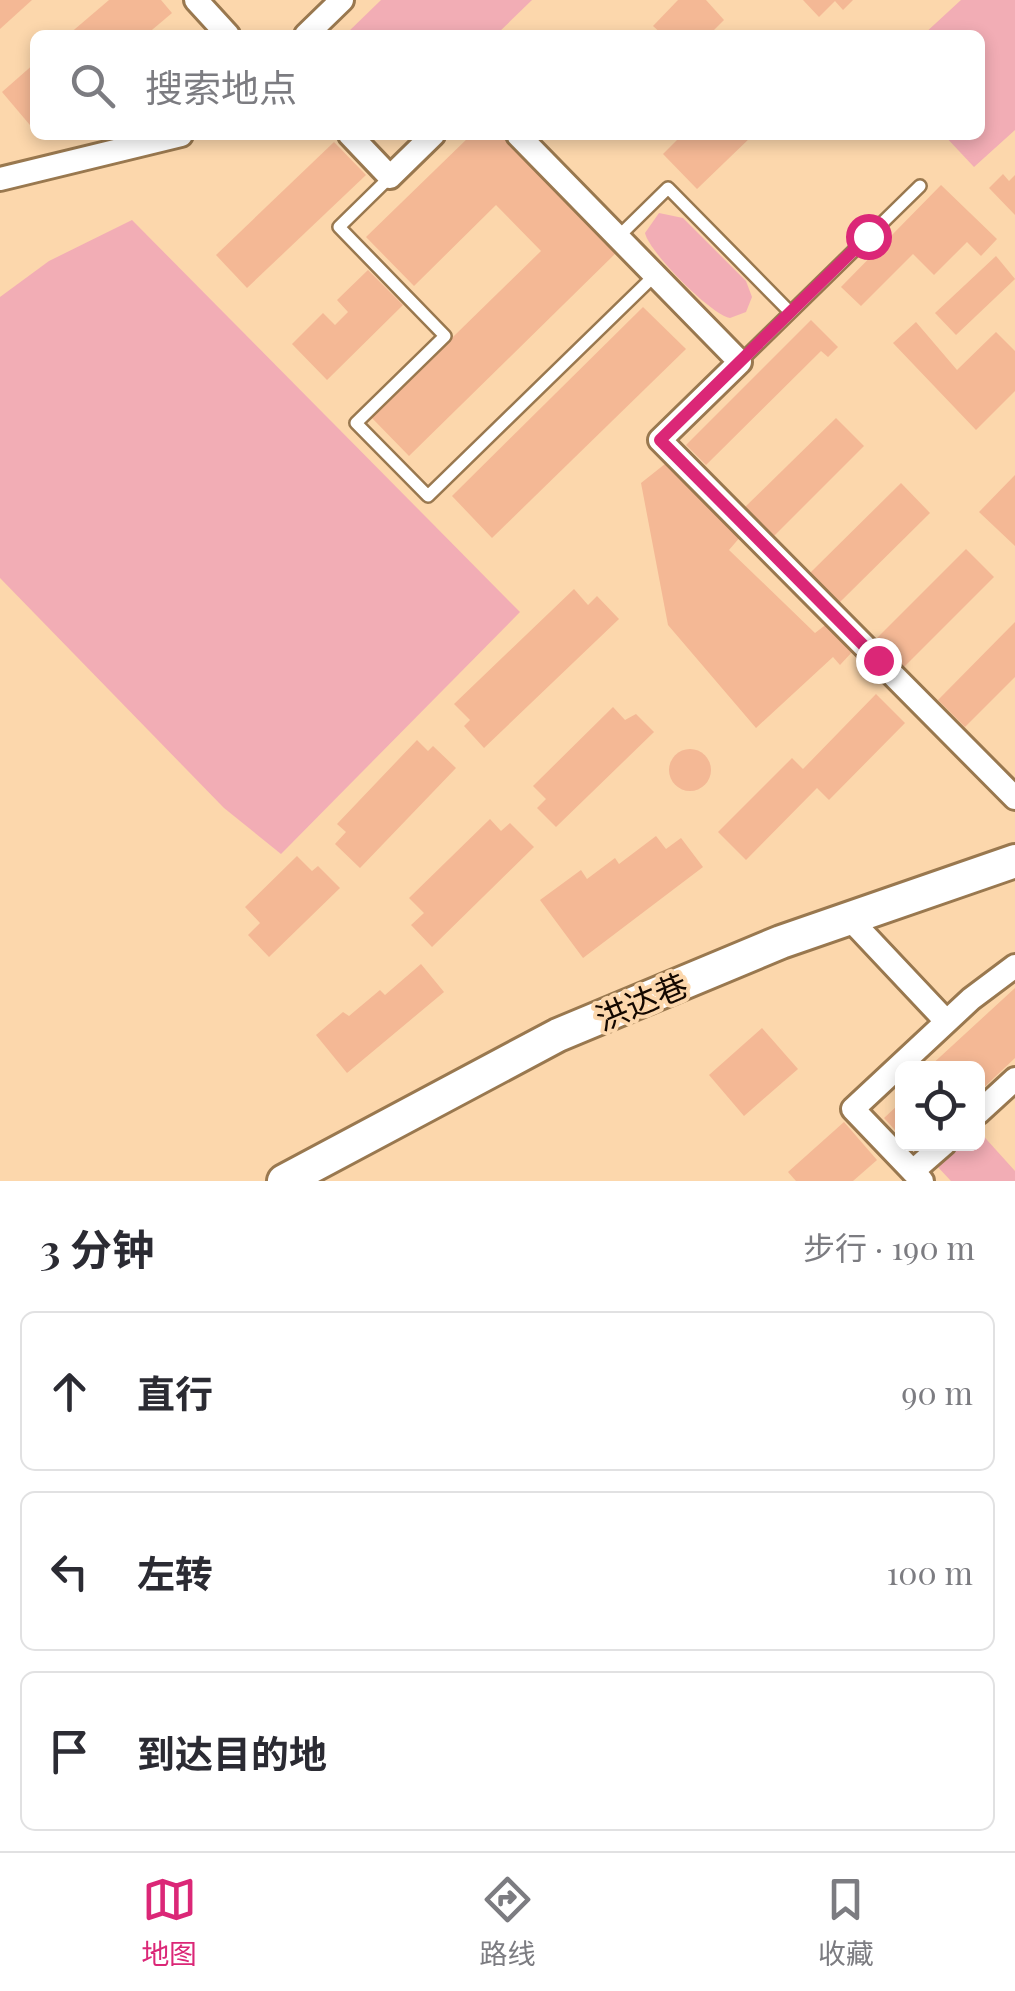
<!DOCTYPE html>
<html lang="zh">
<meta charset="utf-8">
<style>
:root{--surface:#fff;--page:#f2f2f3;--text:#2b2b33;--muted:#7c7c81;--line:#e1e1e2;--accent:#db2777}
body{margin:0;font-family:"Playfair Display","Noto Sans SC",serif;background:var(--page);color:var(--text)}
.controls{position:absolute;right:30px;bottom:30px;display:grid;overflow:hidden;border-radius:15px;box-shadow:0 5px 15px #0003}
.controls button{width:90px;height:90px;display:grid;place-items:center;padding:0;border:0;border-bottom:2px solid var(--line);background:var(--surface);color:var(--text);font:50px sans-serif}
.stop{position:absolute;width:30px;height:30px;margin:-22px;border:8px solid #db2777;border-radius:50%;background:#fff}
.stop.end{background:#db2777;border-color:#fff;box-shadow:0 2px 10px #0008}
.list{margin:0;padding:0;list-style:none}
h2{display:flex;justify-content:space-between;align-items:center;height:130px;margin:0;padding:0 40px;font-size:42px}
h2 small{font-size:32px;font-weight:400;color:var(--muted)}
.list li{display:grid;grid-template-columns:65px 1fr auto;gap:30px;align-items:center;box-sizing:border-box;height:160px;margin:0 20px 20px;padding:0 20px;border:2px solid var(--line);border-radius:15px}
.list b{display:block;font-size:38px;white-space:nowrap}
.list em{font-size:32px;font-style:normal;color:var(--muted)}
.icon{flex:none;width:55px;height:55px;fill:none;stroke:currentColor;stroke-width:2;stroke-linecap:round;stroke-linejoin:round}
.map{position:relative;flex:none;width:1015px;height:1181px;overflow:hidden}
.search{position:absolute;background:var(--surface);box-shadow:0 5px 15px #0003;left:30px;right:30px;top:30px;height:110px;display:flex;align-items:center;gap:25px;box-sizing:border-box;padding:0 35px;border-radius:15px;color:var(--muted);font-size:38px}
.sheet{height:670px;background:var(--surface)}
nav{display:flex;justify-content:space-around;align-items:center;box-sizing:border-box;height:140px;border-top:2px solid var(--line);background:var(--surface);font-size:28px;color:var(--muted)}
nav a{display:grid;justify-items:center;gap:5px}
nav .on{color:var(--accent)}
.map>svg:first-child{display:block}
.green{fill:#f2adb5}
.building{fill:#f4b895}
.lines{fill:none;stroke-linecap:round;stroke-linejoin:round}
.lane-casing{stroke:#99784f;stroke-width:16}
.street-casing{stroke:#99784f;stroke-width:28}
.secondary-casing{stroke:#99784f;stroke-width:38}
.lane{stroke:#fff;stroke-width:11}
.street{stroke:#fff;stroke-width:22}
.secondary{stroke:#fff;stroke-width:32}
.route{stroke:#db2777;stroke-width:12}
.labels{text-anchor:middle;dominant-baseline:central;stroke-width:8;stroke-linejoin:round;paint-order:stroke}
.street-label{font-size:32px;fill:#140800;stroke:#fcd7ac}
</style>
<div class="map">
<svg width="1015" height="1181" viewBox="0 0 1015 1181">
<rect width="100%" height="100%" fill="#fcd7ac"/>
<!-- green -->
<g class="green">
<polygon points="381,0 532,0 496,35 345,35"/>
<polygon points="961,0 1015,0 1015,130 974,167 944,135 980,135 980,35 923,35"/>
<path d="M 659,213 L 683,218 L 746,281 L 752,297 L 746,312 L 730,318 C 711,315 649,252 645,233 Z"/>
<polygon points="132,220 520,612 281,854 224,808 0,578 0,297 49,261"/>
<polygon points="978,1130 1015,1171 1015,1181 951,1181 936,1165 960,1144 978,1144"/>
</g>
<!-- building -->
<g class="building">
<polygon points="0,0 32,0 0,29"/>
<polygon points="109,0 161,0 172,13 146,35 68,35"/>
<polygon points="678,0 706,0 724,20 709,35 663,35 653,26"/>
<polygon points="803,0 853,0 843,10 835,1 819,17"/>
<polygon points="35,63 35,131 2,92"/>
<polygon points="471,135 504,135 618,251 409,456 371,417 541,251 496,205 414,286 366,237"/>
<polygon points="682,135 753,135 697,189 663,154"/>
<polygon points="334,142 366,175 247,288 216,255"/>
<polygon points="1003,174 1009,181 1015,175 1015,215 989,188"/>
<polygon points="941,185 997,239 981,256 967,242 934,275 913,254 861,306 841,287"/>
<polygon points="996,256 1015,279 956,335 935,313"/>
<polygon points="368,270 403,305 327,380 292,344 323,313 335,325 348,312 337,300"/>
<polygon points="643,307 686,349 492,538 452,496"/>
<polygon points="811,320 838,347 828,357 821,351 706,465 686,445"/>
<polygon points="916,322 957,370 996,332 1015,351 1015,391 976,430 893,343"/>
<polygon points="836,418 864,446 773,537 744,508"/>
<polygon points="670,460 741,536 729,550 815,633 828,623 853,651 840,665 833,657 756,728 668,625 641,483"/>
<polygon points="1015,475 1015,546 979,512"/>
<polygon points="901,483 930,513 840,602 810,573"/>
<polygon points="966,549 994,577 904,667 876,639"/>
<polygon points="574,589 588,605 597,596 619,619 484,748 464,726 470,720 454,704"/>
<polygon points="1015,622 1015,677 965,727 938,700"/>
<polygon points="876,694 905,723 829,800 817,788 746,860 718,832 792,758 803,769"/>
<polygon points="613,707 625,720 636,714 654,732 556,827 537,808 546,799 533,786"/>
<polygon points="417,740 428,751 433,746 456,768 360,868 335,844 346,832 337,824"/>
<circle cx="690" cy="770" r="21"/>
<polygon points="490,819 501,831 510,823 534,847 432,947 411,925 424,913 409,898"/>
<polygon points="656,836 666,849 681,838 703,867 583,958 540,900 581,870 587,879 615,858 619,864"/>
<polygon points="297,856 312,871 318,866 340,888 269,957 248,935 260,923 245,907"/>
<polygon points="421,964 444,992 347,1073 316,1035 343,1012 349,1016 380,990 385,995"/>
<polygon points="1015,988 1015,1058 978,1093 978,1068 928,1068"/>
<polygon points="762,1028 798,1069 744,1116 709,1075"/>
<polygon points="902,1092 902,1138 884,1118 899,1104 895,1100"/>
<polygon points="844,1122 877,1160 853,1181 796,1181 788,1172"/>
</g>
<g class="lines">
<defs>
<g id="lane">
<polyline points="390,177 339,227 445,336 356,423 428,496 655,275"/>
<polyline points="618,237 668,188 790,312"/>
<polyline points="740,362 920,186"/>
</g>
<g id="street">
<polyline points="196,0 228,35"/>
<polyline points="306,35 342,0"/>
<polyline points="350,135 390,177 433,135"/>
<polyline points="518,135 740,362 660,440 1015,798"/>
<polyline points="0,179 181,135"/>
<polyline points="849,918 946,1021"/>
<polyline points="978,1113 1015,1079"/>
<polyline points="913,1171 944,1144"/>
<polyline points="922,1181 853,1109 971,999 1015,966"/>
</g>
<polyline id="secondary" points="284,1181 558,1035 781,942 1015,861"/>
</defs>
<!-- lane casing -->
<use href="#lane" class="lane-casing"/>
<!-- street casing -->
<use href="#street" class="street-casing"/>
<!-- secondary casing -->
<use href="#secondary" class="secondary-casing"/>
<!-- lane -->
<use href="#lane" class="lane"/>
<!-- street -->
<use href="#street" class="street"/>
<!-- secondary -->
<use href="#secondary" class="secondary"/>
</g>
<g class="lines">
<!-- route -->
<polyline class="route" points="868,236 660,440 878,660"/>
</g>
<g class="labels">
<!-- street labels -->
<g class="street-label">
<text transform="translate(641 1000) rotate(-23)">洪达巷</text>
</g>
</g>
</svg>
<div class="controls">
<button><svg class="icon" aria-label="locate" viewBox="0 0 24 24"><circle cx="12" cy="12" r="6"/><path d="M12 2v4M12 18v4M2 12h4M18 12h4"/></svg></button>
</div>
<div class="stop" style="left:868px;top:236px"></div>
<div class="stop end" style="left:878px;top:660px"></div>
<div class="search"><svg class="icon" aria-label="search" viewBox="0 0 24 24"><circle cx="10" cy="10" r="6"/><path d="M15 15l6 6"/></svg>搜索地点</div>
</div>
<section class="sheet">
<h2>3 分钟<small>步行 · 190 m</small></h2>
<ul class="list">
<li><svg class="icon" aria-label="ahead" viewBox="0 0 24 24"><path d="M12 20V5M6 11l6-6 6 6"/></svg><div><b>直行</b></div><em>90 m</em></li>
<li><svg class="icon" aria-label="left" viewBox="0 0 24 24"><path d="M17 20v-9H6M10 6l-5 5 5 5"/></svg><div><b>左转</b></div><em>100 m</em></li>
<li><svg class="icon" aria-label="arrive" viewBox="0 0 24 24"><path d="M6 21V4h12l-3 4 3 4H6"/></svg><div><b>到达目的地</b></div></li>
</ul>
</section>
<nav>
<a class="on"><svg class="icon" aria-label="map" viewBox="0 0 24 24"><path d="M3 6l6-2 6 2 6-2v14l-6 2-6-2-6 2zM9 4v14M15 6v14"/></svg>地图</a>
<a><svg class="icon" aria-label="directions" viewBox="0 0 24 24"><path d="M12 3l9 9-9 9-9-9zM9 14v-3h6M13 9l2 2-2 2"/></svg>路线</a>
<a><svg class="icon" aria-label="saved" viewBox="0 0 24 24"><path d="M7 4h10v16l-5-4-5 4z"/></svg>收藏</a>
</nav>
